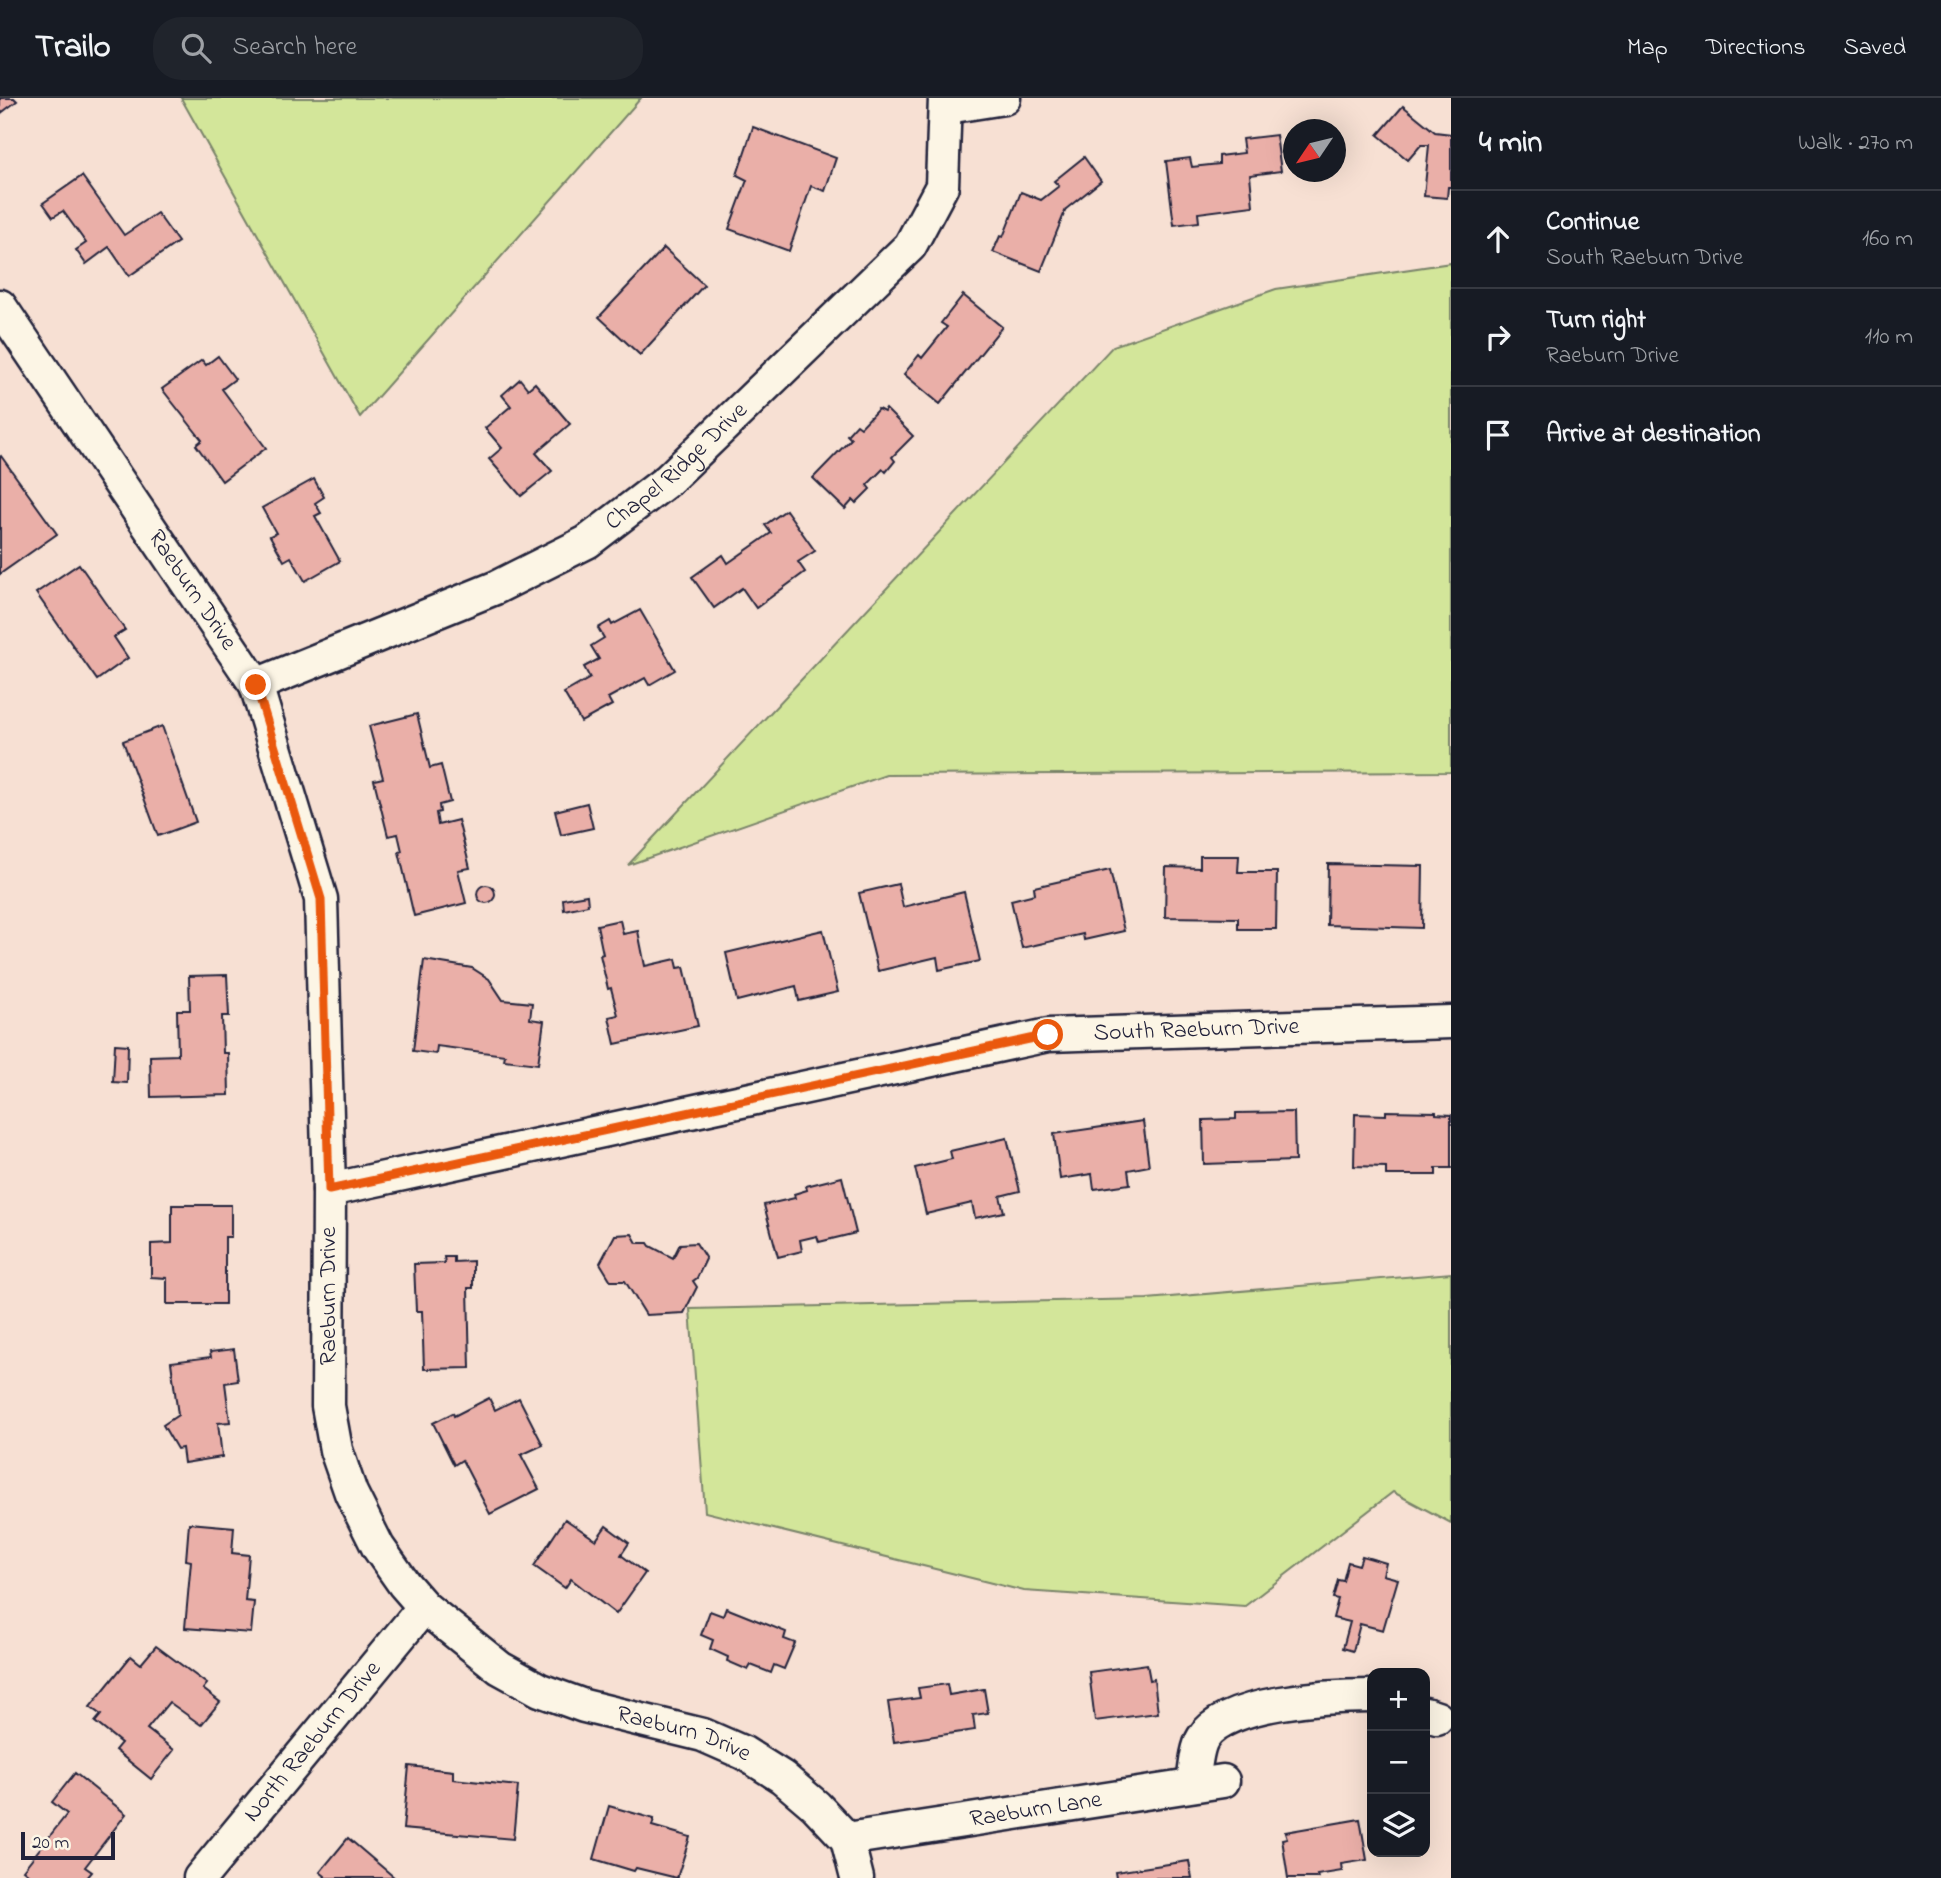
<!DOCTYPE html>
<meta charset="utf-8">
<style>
:root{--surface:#171b24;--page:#20242c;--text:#f1f3f6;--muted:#9ea1a6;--line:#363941}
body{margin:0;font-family:"Indie Flower",sans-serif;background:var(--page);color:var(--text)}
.controls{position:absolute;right:21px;bottom:21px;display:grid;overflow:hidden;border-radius:14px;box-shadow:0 7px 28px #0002}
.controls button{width:63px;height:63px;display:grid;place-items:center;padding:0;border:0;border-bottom:2px solid var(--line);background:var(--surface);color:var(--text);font:35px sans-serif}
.compass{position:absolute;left:1283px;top:21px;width:63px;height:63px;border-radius:50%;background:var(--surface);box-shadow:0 7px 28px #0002;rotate:235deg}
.scale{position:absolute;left:21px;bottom:18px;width:94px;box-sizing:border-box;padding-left:7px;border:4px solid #22223b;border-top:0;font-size:19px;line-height:24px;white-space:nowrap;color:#22223b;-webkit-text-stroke:5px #fcf5e5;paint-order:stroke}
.stop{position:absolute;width:21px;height:21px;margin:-16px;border:5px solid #ea580c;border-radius:50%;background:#fff}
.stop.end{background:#ea580c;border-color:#fff;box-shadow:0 2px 7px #0008}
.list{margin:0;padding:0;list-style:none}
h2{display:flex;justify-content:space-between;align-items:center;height:91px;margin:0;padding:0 28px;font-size:30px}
h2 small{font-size:23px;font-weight:400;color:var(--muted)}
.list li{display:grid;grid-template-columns:46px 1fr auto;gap:21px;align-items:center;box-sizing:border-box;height:98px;padding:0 28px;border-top:2px solid var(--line)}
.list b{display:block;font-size:26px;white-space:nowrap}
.list p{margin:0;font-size:23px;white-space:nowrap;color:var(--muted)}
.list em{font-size:23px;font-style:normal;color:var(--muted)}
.icon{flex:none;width:38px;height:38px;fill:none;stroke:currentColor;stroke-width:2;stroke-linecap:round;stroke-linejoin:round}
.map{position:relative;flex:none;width:1451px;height:1780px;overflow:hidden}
header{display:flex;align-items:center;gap:42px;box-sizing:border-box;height:98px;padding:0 35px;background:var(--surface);border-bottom:2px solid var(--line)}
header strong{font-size:33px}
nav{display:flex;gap:38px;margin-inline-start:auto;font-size:24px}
.search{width:490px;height:63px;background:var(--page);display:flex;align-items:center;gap:18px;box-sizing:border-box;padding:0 24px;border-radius:28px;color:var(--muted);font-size:26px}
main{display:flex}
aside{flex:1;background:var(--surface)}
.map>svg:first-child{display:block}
.green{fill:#d3e69a;stroke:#7a846a;stroke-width:2}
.building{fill:#eaafa8;stroke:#22223b;stroke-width:2}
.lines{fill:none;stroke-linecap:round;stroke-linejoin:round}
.minor-casing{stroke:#22223b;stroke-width:37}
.minor{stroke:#fcf5e5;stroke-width:32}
.route{stroke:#ea580c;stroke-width:9}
.labels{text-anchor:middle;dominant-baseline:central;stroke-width:5;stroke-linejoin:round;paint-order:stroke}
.street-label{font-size:24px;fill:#22223b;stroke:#fcf5e5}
</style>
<header>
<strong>Trailo</strong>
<div class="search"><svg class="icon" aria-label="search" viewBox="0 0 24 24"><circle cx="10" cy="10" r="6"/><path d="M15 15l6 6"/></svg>Search here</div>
<nav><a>Map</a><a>Directions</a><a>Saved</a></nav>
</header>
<main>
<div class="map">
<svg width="1451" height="1780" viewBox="0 0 1451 1780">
<rect width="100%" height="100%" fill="#f7e0d3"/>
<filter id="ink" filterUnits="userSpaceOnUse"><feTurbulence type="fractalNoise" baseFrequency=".0143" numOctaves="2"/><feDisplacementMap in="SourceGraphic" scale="14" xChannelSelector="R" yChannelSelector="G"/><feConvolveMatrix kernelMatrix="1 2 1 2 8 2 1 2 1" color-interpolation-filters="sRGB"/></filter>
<g filter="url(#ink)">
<!-- green -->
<g class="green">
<polygon points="181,0 641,0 360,319"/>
<polygon points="1451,165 1451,674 886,677 628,767 1113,248 1276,191"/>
<polygon points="1451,1175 1451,1425 1393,1394 1245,1508 1024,1493 705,1414 690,1211 1147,1201"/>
</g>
<!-- building -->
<g class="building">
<polygon points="0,0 14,0 17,3 0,16"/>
<polygon points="1403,8 1435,34 1451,36 1451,89 1448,89 1447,100 1424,98 1429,47 1421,47 1408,62 1378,37"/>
<polygon points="753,29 836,60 825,93 811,88 789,153 729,131 747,82 737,77"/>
<polygon points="1276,37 1281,73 1250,77 1253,108 1198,115 1199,124 1174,127 1166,63 1190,60 1192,69 1219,66 1219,58 1244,55 1242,41"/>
<polygon points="1084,59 1101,83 1066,111 1041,173 993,154 1000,138 1003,139 1021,94 1041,102 1059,88 1054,83"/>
<polygon points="82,78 124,137 157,115 178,144 129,178 109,149 86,166 76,152 86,145 63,113 53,119 43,105"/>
<polygon points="664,150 704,187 640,257 599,219"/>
<polygon points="963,197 1002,229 940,306 904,276 919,257 922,260 947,229 941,225"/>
<polygon points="218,258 235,281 222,291 266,350 222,383 196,347 202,342 162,291 202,262 206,267"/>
<polygon points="520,281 528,291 535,285 570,326 536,355 552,373 521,398 489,361 502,350 485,330 511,308 502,297"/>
<polygon points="878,311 884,314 886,311 913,338 892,359 895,363 886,374 883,371 867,387 870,391 856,405 853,402 845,411 813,380 851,341 847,337 857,326 861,329"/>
<polygon points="1,358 57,436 0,476 0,359"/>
<polygon points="314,381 324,399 315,405 321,415 315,418 340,463 305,483 291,459 284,463 270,438 276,435 262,410"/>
<polygon points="786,412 815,453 798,464 805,474 756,510 742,490 714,510 692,479 723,457 728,465 771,435 765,427"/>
<polygon points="79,466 125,532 114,539 128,560 97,582 36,495"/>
<polygon points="640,512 675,572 649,587 645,580 608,600 612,607 581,624 564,595 590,580 584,569 599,561 591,548 604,540 598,530 610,523 612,527"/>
<polygon points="417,616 430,670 441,667 450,704 439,707 440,714 436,715 438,727 458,722 470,770 458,772 466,805 414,818 399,754 402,753 398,736 388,738 374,682 383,680 369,628"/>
<polygon points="162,628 196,724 158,738 123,643"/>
<polygon points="587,705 593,730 561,737 555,713"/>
<polygon points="1200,758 1239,758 1238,774 1277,774 1276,831 1238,831 1238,820 1165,819 1166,769 1200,770"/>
<polygon points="1328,766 1423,768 1422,830 1327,827"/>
<polygon points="1110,772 1124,833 1084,842 1083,836 1022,850 1011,802 1035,796 1034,789"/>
<polygon points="898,786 903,809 964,794 980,863 939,872 937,859 878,873 859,795"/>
<circle cx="486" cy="796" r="9"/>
<polygon points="587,797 588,807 564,812 563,801"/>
<polygon points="620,822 623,836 638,833 645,868 676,861 678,870 684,869 698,928 615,946 609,919 618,917 611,890 608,891 600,857 603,856 597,827"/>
<polygon points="823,832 838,894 799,903 796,888 737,903 726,855"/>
<polygon points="424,862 472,870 489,881 503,902 532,905 530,921 544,923 538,966 504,962 505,957 437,948 436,956 413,953"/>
<polygon points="227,877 229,918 222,918 223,955 228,955 229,997 151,999 150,958 178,957 177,912 190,912 189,878"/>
<polygon points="115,946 128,947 127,985 113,984"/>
<polygon points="1386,1013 1436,1014 1436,1016 1451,1017 1451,1070 1436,1070 1436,1077 1386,1077 1386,1069 1354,1068 1355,1016 1386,1017"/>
<polygon points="1294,1014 1295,1063 1204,1066 1203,1022 1236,1021 1236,1015"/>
<polygon points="1143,1023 1149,1068 1128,1072 1130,1086 1094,1091 1092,1076 1060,1081 1054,1036"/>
<polygon points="1007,1040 1020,1093 1000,1098 1004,1114 975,1120 972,1105 926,1116 915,1070 952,1061 950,1053"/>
<polygon points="842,1079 856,1135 819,1144 817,1138 800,1142 802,1153 778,1159 764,1107 795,1100 794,1096 807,1092 806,1088"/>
<polygon points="172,1107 231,1107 231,1139 225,1139 225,1206 167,1206 167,1180 151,1179 151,1146 172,1145"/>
<polygon points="632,1136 637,1145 648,1145 650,1148 673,1160 680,1146 696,1145 706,1161 697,1180 693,1183 697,1189 684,1215 646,1217 625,1183 611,1183 600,1165 615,1137"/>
<polygon points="444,1159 454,1159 454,1164 473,1163 473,1190 468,1190 470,1270 424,1271 422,1213 416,1213 414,1166 445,1165"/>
<polygon points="234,1251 238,1283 225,1285 230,1324 218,1325 222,1359 184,1365 182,1350 177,1351 163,1327 178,1317 171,1264 211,1259 210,1254"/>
<polygon points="489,1300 495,1312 519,1300 543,1347 521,1357 539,1391 490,1416 462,1362 454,1367 433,1325 453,1315 454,1318"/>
<polygon points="565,1421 596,1442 606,1428 629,1445 621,1457 645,1475 616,1516 571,1481 565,1490 534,1468"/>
<polygon points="189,1425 234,1429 232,1455 249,1457 245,1503 254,1504 251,1535 185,1530 191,1463 186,1462"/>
<polygon points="1362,1458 1386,1465 1383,1477 1398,1481 1383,1532 1360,1526 1353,1553 1343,1550 1350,1524 1333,1520 1338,1501 1333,1500 1338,1482 1343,1483 1348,1464 1359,1467"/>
<polygon points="726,1510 786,1534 784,1541 795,1545 784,1571 774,1567 771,1575 751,1567 748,1572 727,1563 728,1559 710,1551 713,1542 701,1537 710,1513 723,1518"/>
<polygon points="156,1548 207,1586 203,1591 220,1604 201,1627 169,1604 147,1631 174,1652 151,1681 115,1652 121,1645 95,1624 101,1617 90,1609 131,1558 141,1566"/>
<polygon points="1147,1566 1150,1582 1154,1581 1158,1615 1095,1623 1089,1574"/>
<polygon points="947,1586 949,1597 984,1591 988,1615 973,1617 975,1632 894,1644 888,1604 920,1600 918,1590"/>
<polygon points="409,1668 453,1673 453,1681 518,1688 513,1741 403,1731"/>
<polygon points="75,1675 126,1716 85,1769 92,1774 87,1780 33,1780 23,1772 67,1716 52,1704"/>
<polygon points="609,1708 654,1721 652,1728 690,1739 677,1780 636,1770 634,1773 594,1761"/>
<polygon points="1360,1721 1367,1762 1341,1766 1342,1773 1317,1777 1318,1780 1288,1780 1282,1741 1287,1740 1285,1734"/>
<polygon points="348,1740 395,1780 324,1780 325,1778 320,1774"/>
<polygon points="1189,1763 1192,1780 1116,1780 1115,1774"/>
</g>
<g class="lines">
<defs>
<g id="minor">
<polyline points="947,9 1004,0"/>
<path id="s1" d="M 0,208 L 256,587 L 321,801 L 329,1092 L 328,1308 L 336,1352 L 351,1395 L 378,1449 L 404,1486 L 424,1509 L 500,1570 L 540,1592 L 584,1608 L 703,1637 L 744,1655 L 782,1679 L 816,1708 L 847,1741 L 857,1780"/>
<path id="s2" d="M 256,587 L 495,490 L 587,444 L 668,382 L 910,148 L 942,88 L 945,0"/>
<path id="s3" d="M 329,1092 L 1048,937 L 1451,924"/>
<polyline points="1425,1616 1437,1620"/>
<path d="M 1193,1687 C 1195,1674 1196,1651 1203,1640 C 1225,1603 1332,1598 1372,1598"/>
<path id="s4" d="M 847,1741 L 1223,1683"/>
<path id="s5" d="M 200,1780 L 424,1509"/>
</g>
</defs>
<!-- minor casing -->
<use href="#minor" class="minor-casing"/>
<!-- minor -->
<use href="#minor" class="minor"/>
</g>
</g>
<g class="lines" filter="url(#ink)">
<!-- route -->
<polyline class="route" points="256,587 321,801 329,1092 1048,937"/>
</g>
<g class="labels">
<!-- street labels -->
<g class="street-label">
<text stroke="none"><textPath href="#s2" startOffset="478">Chapel Ridge Drive</textPath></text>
<text stroke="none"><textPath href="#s1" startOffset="343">Raeburn Drive</textPath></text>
<text stroke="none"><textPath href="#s3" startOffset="884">South Raeburn Drive</textPath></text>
<text transform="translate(329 1198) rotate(-90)">Raeburn Drive</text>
<text stroke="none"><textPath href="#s1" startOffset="1708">Raeburn Drive</textPath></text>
<text stroke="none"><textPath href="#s5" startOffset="177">North Raeburn Drive</textPath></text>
<text stroke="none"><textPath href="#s4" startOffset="191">Raeburn Lane</textPath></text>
</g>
</g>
</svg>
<div class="controls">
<button>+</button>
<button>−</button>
<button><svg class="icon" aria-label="layers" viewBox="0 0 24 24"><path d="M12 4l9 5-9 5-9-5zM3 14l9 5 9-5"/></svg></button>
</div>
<svg class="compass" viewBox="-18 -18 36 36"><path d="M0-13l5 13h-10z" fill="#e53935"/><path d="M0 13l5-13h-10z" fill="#9ea1a6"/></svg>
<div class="scale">20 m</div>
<div class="stop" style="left:1048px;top:937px"></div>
<div class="stop end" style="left:256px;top:587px"></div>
</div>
<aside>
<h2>4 min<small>Walk · 270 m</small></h2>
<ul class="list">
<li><svg class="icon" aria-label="ahead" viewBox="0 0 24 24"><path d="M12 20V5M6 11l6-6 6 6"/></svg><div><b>Continue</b><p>South Raeburn Drive</p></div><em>160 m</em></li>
<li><svg class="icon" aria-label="right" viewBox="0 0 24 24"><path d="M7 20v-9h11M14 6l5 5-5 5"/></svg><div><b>Turn right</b><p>Raeburn Drive</p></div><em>110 m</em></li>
<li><svg class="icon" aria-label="arrive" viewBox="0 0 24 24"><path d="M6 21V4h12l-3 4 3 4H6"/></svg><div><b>Arrive at destination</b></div></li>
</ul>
</aside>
</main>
